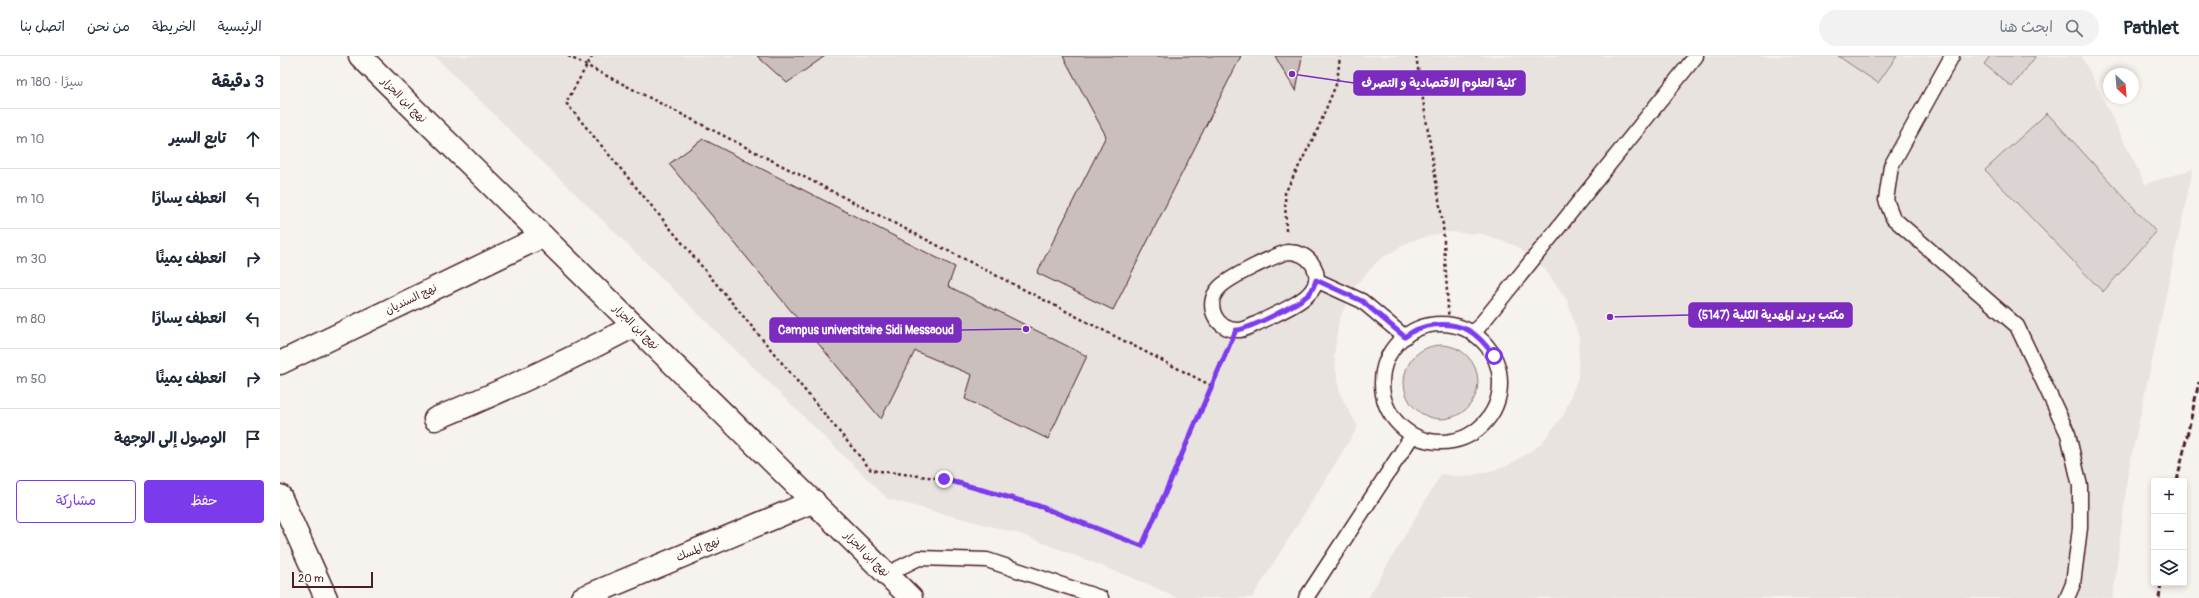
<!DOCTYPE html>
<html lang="ar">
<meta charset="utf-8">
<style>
:root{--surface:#fff;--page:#f2f2f3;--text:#1f2937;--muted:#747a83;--line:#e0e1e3;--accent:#7c3aed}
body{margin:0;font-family:Pangolin,"Playpen Sans Arabic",sans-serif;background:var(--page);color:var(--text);direction:rtl}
.controls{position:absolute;right:12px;bottom:12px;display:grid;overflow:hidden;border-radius:4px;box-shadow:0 2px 6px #0003}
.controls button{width:36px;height:36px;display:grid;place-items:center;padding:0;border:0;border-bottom:1px solid var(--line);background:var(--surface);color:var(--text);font:20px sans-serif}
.compass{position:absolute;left:1823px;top:12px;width:36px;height:36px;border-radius:50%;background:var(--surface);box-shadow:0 2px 6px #0003;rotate:154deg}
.scale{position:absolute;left:12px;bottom:10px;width:81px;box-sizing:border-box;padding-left:4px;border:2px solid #4a1f2b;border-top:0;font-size:11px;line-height:14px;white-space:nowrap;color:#4a1f2b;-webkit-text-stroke:3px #fdfcf7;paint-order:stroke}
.stop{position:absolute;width:12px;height:12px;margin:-9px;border:3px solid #7c3aed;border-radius:50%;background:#fff}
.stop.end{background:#7c3aed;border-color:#fff;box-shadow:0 1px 4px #0008}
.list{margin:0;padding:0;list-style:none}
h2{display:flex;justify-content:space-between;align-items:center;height:52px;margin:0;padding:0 16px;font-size:17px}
h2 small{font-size:13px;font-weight:400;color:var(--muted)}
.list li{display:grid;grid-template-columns:26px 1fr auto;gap:12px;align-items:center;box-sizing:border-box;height:60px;padding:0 16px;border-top:1px solid var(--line)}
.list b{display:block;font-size:15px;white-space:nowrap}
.list em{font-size:13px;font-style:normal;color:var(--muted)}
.actions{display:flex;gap:8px;padding:12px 16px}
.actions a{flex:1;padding:9px 0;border:1px solid var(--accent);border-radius:4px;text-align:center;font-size:14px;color:var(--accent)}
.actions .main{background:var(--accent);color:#fff}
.icon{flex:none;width:22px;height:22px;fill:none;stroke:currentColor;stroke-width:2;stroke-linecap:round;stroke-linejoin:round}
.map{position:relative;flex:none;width:1919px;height:542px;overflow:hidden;direction:ltr}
header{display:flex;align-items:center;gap:24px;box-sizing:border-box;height:56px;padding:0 20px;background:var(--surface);border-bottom:1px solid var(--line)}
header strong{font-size:19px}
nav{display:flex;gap:22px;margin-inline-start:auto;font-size:14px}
.search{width:280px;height:36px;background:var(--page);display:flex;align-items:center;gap:10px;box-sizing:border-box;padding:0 14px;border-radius:22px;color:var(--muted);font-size:15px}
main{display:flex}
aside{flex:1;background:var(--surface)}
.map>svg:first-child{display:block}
.built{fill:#e9e3e0}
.green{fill:#dcd4d2;stroke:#937a7e}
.building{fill:#cbbfbe;stroke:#4a1f2b}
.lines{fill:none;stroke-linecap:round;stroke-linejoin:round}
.service-casing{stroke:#4a1f2b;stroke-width:17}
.minor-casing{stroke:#4a1f2b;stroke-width:25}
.path{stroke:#4a1f2b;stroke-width:2.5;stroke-dasharray:3 3;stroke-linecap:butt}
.service{stroke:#fdfcf7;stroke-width:14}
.minor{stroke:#fdfcf7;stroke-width:22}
.rail{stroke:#4a1f2b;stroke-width:3;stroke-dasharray:6 3;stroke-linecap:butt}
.route{stroke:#7c3aed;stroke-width:5}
.labels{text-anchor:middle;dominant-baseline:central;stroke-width:3.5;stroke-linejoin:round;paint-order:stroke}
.street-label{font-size:11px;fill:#4a1f2b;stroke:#fdfcf7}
.leader{fill:none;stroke:#7b2cbf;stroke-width:1.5}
.callout-dot{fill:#7b2cbf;stroke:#fdfcf7;stroke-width:1.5}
.callout{fill:#7b2cbf;stroke:#7b2cbf;stroke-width:1.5}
.callout-label{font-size:12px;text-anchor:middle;font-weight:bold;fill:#fff}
</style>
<header>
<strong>Pathlet</strong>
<div class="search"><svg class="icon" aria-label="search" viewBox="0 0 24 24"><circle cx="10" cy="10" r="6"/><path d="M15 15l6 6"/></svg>ابحث هنا</div>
<nav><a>الرئيسية</a><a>الخريطة</a><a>من نحن</a><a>اتصل بنا</a></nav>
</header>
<main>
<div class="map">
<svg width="1919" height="542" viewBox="0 0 1919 542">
<rect width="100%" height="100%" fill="#f6f3ef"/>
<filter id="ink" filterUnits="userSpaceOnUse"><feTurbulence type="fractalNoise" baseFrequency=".025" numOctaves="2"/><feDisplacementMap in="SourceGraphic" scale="8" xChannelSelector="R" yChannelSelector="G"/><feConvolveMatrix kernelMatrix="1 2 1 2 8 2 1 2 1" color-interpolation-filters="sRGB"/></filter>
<g filter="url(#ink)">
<!-- built -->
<polygon class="built" points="154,0 1802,0 1865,128 1913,113 1848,417 1833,542 1088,542 1161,418 1185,421 1225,411 1260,389 1284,358 1298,321 1299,282 1287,244 1264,212 1236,190 1202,178 1166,176 1131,185 1100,203 1074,231 1059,264 1054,301 1060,338 1078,371 972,542 896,542 870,529 740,478 608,443"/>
<!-- green -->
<g class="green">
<polygon points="1558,0 1617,0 1598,27"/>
<polygon points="1710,0 1756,0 1732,31 1704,8"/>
<polygon points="1767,57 1876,176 1823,236 1705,114"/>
<circle cx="1161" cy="326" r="37"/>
</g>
<!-- building -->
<g class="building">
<polygon points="477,0 545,0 507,27"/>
<polygon points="783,0 961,0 833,254 757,217 826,80"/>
<polygon points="995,0 1022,0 1016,36"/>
<polygon points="423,83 675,211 668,230 807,300 768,383 685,343 692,319 635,295 601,363 389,108"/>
</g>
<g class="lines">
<defs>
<g id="service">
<polyline points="1672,0 1611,110 1606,144 1613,162 1737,270 1788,378 1800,430 1800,472 1793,528 1787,542"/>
<path d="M 1007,196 C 1017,196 1027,199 1033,209 C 1050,239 1002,254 982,265 C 975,268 968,273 960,274 C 937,276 923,249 939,232 C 949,221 992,201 1007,196 Z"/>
<polyline points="1036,224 1082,245 1125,281"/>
<circle cx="1161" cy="327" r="59"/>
<polyline points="1193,278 1416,0"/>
<polyline points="607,518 639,502 707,504 821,542"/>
<polyline points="1026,542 1132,380"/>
</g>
<g id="minor">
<polyline points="80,0 631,542"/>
<polyline points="0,307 263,180"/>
<path d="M 155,363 C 224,335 289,304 354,270"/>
<polyline points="0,440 46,542"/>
<polyline points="302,542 534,445"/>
</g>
</defs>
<!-- service casing -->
<use href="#service" class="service-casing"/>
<!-- minor casing -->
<use href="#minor" class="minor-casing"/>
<!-- path -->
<g class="path">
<polyline points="288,0 932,330"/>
<polyline points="312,0 286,47 591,414 664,423 759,451 862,490 948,294"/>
<polyline points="1136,0 1163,169 1169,269"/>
<polyline points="1006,175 1005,137 1037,75 1057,26 1060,0"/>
</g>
<!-- service -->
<use href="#service" class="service"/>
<!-- minor -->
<use href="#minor" class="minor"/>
<!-- rail -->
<g class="rail">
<polyline points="1897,425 1919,326"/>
<polyline points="1879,542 1881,527"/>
</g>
</g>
</g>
<g class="lines" filter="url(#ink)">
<!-- route -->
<path class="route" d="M 664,423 L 759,450 L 862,490 L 956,274 C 968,274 1020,247 1029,238 C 1033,234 1034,230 1036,224 L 1082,245 L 1125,281 C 1140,267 1169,265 1188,274 C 1199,280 1207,290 1214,300"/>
</g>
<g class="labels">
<!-- street labels -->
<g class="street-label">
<text transform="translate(124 44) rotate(45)">نهج ابن الجزار</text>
<text transform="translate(131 243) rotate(-26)">نهج السنديان</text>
<text transform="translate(356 271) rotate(44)">نهج ابن الجزار</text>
<text transform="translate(418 493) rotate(-23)">نهج المسك</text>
<text transform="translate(587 498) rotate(45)">نهج ابن الجزار</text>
</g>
</g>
<!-- callouts -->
<path class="leader" d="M1012 18L1074 27M1330 261L1409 259M746 273L681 274"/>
<g class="callout-dot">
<circle cx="1012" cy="18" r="4"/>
<circle cx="1330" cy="261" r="4"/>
<circle cx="746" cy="273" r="4"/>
</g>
<g class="callout">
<rect x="1074" y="15" width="171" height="24" rx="4"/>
<rect x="1409" y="247" width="163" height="24" rx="4"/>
<rect x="490" y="262" width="191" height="24" rx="4"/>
</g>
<g class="callout-label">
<text x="1159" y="31">كلية العلوم الاقتصادية و التصرف</text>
<text x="1491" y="263">مكتب بريد المهدية الكلية (5147)</text>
<text x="586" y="278">Campus universitaire Sidi Messaoud</text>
</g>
</svg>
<div class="controls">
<button>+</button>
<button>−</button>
<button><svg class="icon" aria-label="layers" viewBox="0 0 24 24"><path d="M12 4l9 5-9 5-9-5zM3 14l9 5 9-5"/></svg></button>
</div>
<svg class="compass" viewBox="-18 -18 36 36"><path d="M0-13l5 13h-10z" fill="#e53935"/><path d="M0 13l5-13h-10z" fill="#747a83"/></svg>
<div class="scale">20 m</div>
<div class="stop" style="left:1214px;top:300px"></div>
<div class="stop end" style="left:664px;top:423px"></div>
</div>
<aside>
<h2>3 دقيقة<small>سيرًا · 180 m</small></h2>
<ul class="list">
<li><svg class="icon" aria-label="ahead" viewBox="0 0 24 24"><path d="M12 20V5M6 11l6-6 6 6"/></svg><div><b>تابع السير</b></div><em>10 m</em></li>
<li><svg class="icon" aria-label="left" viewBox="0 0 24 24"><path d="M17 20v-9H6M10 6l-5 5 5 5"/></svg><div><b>انعطف يسارًا</b></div><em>10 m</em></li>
<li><svg class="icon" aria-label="right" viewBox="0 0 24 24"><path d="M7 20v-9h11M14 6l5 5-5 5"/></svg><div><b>انعطف يمينًا</b></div><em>30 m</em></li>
<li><svg class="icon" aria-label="left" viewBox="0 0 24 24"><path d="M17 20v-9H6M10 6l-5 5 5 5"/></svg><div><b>انعطف يسارًا</b></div><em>80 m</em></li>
<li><svg class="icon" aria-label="right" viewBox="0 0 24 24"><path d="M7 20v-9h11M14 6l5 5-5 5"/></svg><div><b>انعطف يمينًا</b></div><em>50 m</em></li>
<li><svg class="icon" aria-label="arrive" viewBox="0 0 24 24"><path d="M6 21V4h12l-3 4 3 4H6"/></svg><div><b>الوصول إلى الوجهة</b></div></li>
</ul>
<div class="actions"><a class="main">حفظ</a><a>مشاركة</a></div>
</aside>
</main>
